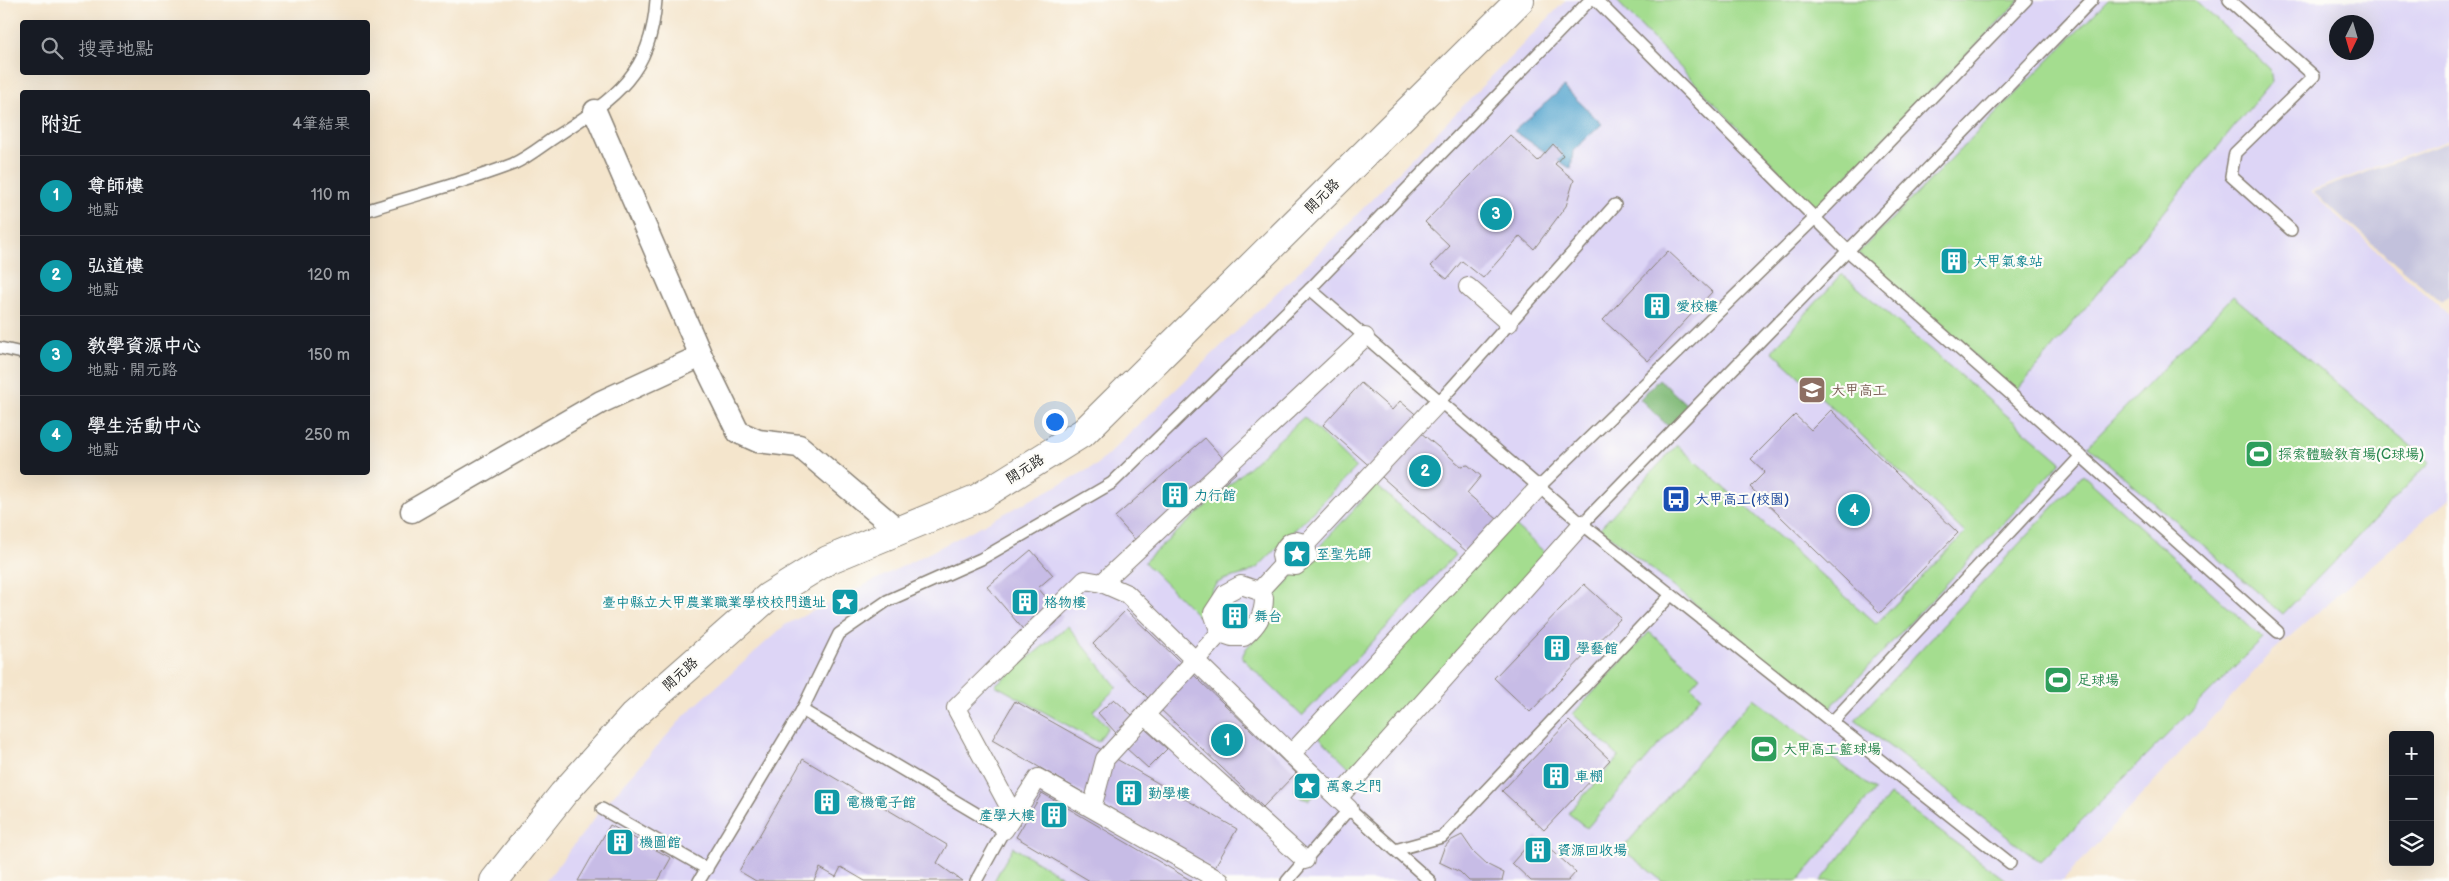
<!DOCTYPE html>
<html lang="zh-TW">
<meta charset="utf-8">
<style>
:root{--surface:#171b24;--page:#242831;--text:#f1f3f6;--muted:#9ea1a6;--line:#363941;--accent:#1a73e8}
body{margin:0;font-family:"Balsamiq Sans","LXGW WenKai TC",sans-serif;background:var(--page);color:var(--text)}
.controls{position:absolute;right:15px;bottom:15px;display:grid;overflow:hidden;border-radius:5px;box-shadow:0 5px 20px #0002}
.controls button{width:45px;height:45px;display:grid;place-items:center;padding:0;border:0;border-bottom:1px solid var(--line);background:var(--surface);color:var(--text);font:25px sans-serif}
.compass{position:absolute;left:2329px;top:15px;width:45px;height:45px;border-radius:50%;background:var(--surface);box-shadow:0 5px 20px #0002;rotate:185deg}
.you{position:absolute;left:1054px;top:421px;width:18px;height:18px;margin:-12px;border:4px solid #fff;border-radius:50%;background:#1a73e8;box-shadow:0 0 0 8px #1a73e833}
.badge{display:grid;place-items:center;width:32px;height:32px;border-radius:50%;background:var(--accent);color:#fff;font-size:16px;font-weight:700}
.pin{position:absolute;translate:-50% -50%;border:2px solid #fff;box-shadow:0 1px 5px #0006}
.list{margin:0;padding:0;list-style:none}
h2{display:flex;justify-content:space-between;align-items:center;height:65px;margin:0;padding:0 20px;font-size:21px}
h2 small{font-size:16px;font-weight:400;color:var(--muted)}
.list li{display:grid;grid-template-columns:32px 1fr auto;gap:15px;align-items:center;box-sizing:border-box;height:80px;padding:0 20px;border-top:1px solid var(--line)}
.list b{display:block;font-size:19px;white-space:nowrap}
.list p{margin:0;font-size:16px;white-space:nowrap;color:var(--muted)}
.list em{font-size:16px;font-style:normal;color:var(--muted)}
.icon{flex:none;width:28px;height:28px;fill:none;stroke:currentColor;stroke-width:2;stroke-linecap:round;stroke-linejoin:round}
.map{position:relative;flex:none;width:2449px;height:881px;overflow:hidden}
.search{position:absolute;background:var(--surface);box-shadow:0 5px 20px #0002;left:20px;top:20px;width:350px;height:55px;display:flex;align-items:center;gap:12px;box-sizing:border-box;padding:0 18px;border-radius:5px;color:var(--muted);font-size:19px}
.panel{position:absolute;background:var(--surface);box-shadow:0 5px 20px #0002;left:20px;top:90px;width:350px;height:385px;border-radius:5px}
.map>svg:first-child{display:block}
.built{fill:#ddd5f6;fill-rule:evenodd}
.industrial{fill:#c2c1dc}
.green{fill:#a4dd8f;stroke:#607c56}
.forest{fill:#83bc7a;stroke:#506c4b}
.water{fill:#55a5cf;stroke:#386076}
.building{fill:#c7bce6}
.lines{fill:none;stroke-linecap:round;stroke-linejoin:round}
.service-casing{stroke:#888074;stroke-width:14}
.pedestrian-casing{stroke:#888074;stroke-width:20}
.minor-casing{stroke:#888074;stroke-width:25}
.tertiary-casing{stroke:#888074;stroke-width:30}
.service{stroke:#fff;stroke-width:11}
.pedestrian{stroke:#fff;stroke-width:18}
.minor{stroke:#fff;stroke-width:22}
.tertiary{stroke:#fff;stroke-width:28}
.labels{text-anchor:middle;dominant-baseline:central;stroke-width:4.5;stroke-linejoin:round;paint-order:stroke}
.street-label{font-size:14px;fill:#1c1c1c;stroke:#fdfcf7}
.culture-label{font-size:14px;fill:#0d838f;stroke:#fdfcf7;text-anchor:start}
.education-label{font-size:14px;fill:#785e54;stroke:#fdfcf7;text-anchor:start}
.leisure-label{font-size:14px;fill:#27864d;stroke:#fdfcf7;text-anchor:start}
.transit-label{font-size:14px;fill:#164399;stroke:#fdfcf7;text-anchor:start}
</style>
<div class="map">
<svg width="2449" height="881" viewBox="0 0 2449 881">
<rect width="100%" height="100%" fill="#fdfcf7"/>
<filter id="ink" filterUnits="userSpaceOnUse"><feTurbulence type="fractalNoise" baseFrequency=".02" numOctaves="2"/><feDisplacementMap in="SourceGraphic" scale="10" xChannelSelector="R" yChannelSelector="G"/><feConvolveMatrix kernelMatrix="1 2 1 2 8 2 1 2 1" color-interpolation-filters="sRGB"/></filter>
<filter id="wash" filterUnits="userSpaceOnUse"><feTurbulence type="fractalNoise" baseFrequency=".0096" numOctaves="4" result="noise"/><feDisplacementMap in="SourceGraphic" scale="20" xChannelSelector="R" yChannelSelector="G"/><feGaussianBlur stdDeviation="1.12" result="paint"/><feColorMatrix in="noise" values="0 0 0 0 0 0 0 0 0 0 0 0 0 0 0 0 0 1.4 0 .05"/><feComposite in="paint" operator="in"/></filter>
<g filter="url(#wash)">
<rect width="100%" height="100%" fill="#f4e5cc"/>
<!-- built -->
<path class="built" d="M 1566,0 L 2449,0 L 2449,140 L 2310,191 L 2449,315 L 2449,498 L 2273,651 L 2063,881 L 546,881 L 604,806 L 686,714 L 785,625 L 933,551 L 1097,465 L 1341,231 ZM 2336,22 L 2366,22 L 2366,52 L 2336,52 Z"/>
<!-- industrial -->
<polygon class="industrial" points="2449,142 2449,295 2441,302 2313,192"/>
<!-- green -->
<g class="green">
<polygon points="1616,0 2020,0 1815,209"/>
<polygon points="2108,0 2195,0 2270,69 2272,81 2016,392 1858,253"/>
<polygon points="1842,274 2061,462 1828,710 1600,528 1677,445 1876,624 1965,533 1772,351"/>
<polygon points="2233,296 2430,462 2283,614 2088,446"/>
<polygon points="1304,417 1356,468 1258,567 1248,573 1223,580 1216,584 1212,590 1210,604 1198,616 1144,562"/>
<polygon points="2083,475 2263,639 2040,862 1855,720"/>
<path d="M 1376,485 L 1455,555 L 1302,716 L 1242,658 C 1245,646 1253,642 1261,634 C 1273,625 1275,608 1276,594 Z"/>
<polygon points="1510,521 1550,557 1355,773 1317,735"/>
<polygon points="1068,626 1117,687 1093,711 1108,727 1098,742 995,685"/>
<polygon points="1649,632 1700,676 1691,686 1701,696 1587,828 1568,813 1619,757 1573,714"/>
<polygon points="1753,698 1875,790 1798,881 1662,881 1622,849"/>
<polygon points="1303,774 1319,792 1309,800 1301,798 1295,792 1296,779"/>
<polygon points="1890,795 1903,804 2007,881 1821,881"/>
<polygon points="1013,847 1069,881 994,881"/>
</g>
<!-- forest -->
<polygon class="forest" points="1659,379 1689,407 1669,427 1640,399"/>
<!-- water -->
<polygon class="water" points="1564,87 1602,124 1573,151 1571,169 1514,131"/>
<g id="blocks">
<!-- building -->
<g class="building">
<polygon points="1510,135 1538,161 1553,144 1563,155 1555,164 1574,180 1566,206 1534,249 1520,236 1483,278 1462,261 1447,279 1431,266 1450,246 1425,222"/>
<polygon points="1946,247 1967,263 1962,271 1941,258"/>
<polygon points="1668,251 1712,292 1648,361 1603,320"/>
<polygon points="1361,383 1392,410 1400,401 1420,418 1420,432 1461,466 1468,465 1481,476 1467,493 1497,519 1467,552 1323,425"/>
<polygon points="1831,410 1958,533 1880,613 1750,487 1765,472 1751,459 1795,415 1811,430"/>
<polygon points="1205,438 1236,473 1146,552 1115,517"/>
<polygon points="1031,550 1053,575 1038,588 1063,617 1034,642 987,587"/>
<polygon points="1584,584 1621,618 1530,712 1494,678"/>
<polygon points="1231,601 1252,620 1240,633 1218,613"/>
<polygon points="1126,610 1296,773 1263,807 1158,707 1113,757 1237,829 1214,868 992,740 1015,701 1102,750 1116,733 1098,713 1114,699 1132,715 1148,698 1093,644"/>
<polygon points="1569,721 1610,760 1544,830 1502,791"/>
<polygon points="1145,729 1167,749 1148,768 1126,748"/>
<polygon points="803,759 947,845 937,863 962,881 865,881 841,867 836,877 820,868 814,881 756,881 739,871"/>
<polygon points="1042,793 1192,881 1090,881 1016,837"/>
<polygon points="610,825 671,858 658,881 578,881"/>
<polygon points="1462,835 1473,851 1488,865 1504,873 1502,881 1469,881 1460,872 1439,862 1444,848 1450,841"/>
<polygon points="1536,836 1576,872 1568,881 1531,881 1512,863"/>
</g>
</g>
</g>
<g filter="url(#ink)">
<use href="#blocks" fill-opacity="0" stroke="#888074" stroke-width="1"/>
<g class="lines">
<defs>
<g id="service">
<polyline points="1596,0 1848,251 2081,456 1832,722"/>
<polyline points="2229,0 2314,76 2235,153 2231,176 2291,230"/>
<path d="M 368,210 C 415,195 467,182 513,164 C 529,157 544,144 558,135 C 616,97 651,74 656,0"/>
<polyline points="1310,289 1590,0"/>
<polyline points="0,348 22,353"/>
<polyline points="1439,402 1615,205"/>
<polyline points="2081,456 2278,632"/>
<polyline points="1539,487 1815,218 2026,0"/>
<polyline points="1582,524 2092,0"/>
<polyline points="802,710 1004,830 976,881"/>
<polyline points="602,809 707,869"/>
<polyline points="1395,850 1442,837 1671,595"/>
<polyline points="699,881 802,710 839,634 887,601 981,559 1112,483 1310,289 1582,524 2010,863"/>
<polyline points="1287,881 1349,809 1430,881"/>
</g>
<g id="pedestrian">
<polyline points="1468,287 1509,323"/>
<path d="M 1283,565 L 1281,555 C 1289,540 1291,538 1306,544"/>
<polyline points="1102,583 1365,337"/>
<path d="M 1220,633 L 1232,637 L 1244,637 C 1257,625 1264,616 1264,598 L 1259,591"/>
<polyline points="1145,715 1305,860"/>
<polyline points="1291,754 1349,809"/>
<polyline points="1338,798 1582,524"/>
<polyline points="1092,808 1105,759 1220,633 1213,613 1226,593 1241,585 1259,591 1283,565 1296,566 1308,556 1306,544 1439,402"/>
<polyline points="1220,881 1038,778 1004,830 1012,812 956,708 1085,580 1102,583 1127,594 1291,754 1539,487"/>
</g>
<g id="minor">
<polyline points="595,111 701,356 738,432 758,441 799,446 899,531"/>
<polyline points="412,511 601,402 701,356"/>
</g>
<polyline id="tertiary" points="494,881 563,794 633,716 768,597 828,560 978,498 1084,432 1520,0"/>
</defs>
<!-- service casing -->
<use href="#service" class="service-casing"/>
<!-- pedestrian casing -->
<use href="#pedestrian" class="pedestrian-casing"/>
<!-- minor casing -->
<use href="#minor" class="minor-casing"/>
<!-- tertiary casing -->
<use href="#tertiary" class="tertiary-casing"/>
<!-- service -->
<use href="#service" class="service"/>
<!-- pedestrian -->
<use href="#pedestrian" class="pedestrian"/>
<!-- minor -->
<use href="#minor" class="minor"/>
<!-- tertiary -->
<use href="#tertiary" class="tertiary"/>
</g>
</g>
<!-- icons -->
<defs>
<symbol id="building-square" viewBox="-11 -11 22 22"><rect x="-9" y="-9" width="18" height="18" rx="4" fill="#0f9aa8" stroke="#fdfcf7"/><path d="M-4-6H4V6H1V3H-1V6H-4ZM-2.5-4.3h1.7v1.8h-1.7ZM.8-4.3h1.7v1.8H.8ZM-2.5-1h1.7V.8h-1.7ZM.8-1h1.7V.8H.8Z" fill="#fff"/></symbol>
<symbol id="school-square" viewBox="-11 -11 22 22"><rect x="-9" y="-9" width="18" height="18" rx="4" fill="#8d6e63" stroke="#fdfcf7"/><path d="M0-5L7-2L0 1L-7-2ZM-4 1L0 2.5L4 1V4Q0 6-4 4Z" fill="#fff"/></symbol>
<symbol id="stadium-square" viewBox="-11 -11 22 22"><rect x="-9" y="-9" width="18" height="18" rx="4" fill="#2e9e5b" stroke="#fdfcf7"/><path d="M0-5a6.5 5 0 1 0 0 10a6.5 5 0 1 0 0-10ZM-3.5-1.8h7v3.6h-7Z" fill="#fff"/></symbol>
<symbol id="bus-square" viewBox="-11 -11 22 22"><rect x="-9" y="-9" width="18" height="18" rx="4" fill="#1a4fb4" stroke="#fdfcf7"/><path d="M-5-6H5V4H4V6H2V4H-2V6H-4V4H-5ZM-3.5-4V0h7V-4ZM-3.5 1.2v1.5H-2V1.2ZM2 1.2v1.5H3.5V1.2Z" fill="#fff"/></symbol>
<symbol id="sight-square" viewBox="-11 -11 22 22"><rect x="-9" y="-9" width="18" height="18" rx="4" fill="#0f9aa8" stroke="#fdfcf7"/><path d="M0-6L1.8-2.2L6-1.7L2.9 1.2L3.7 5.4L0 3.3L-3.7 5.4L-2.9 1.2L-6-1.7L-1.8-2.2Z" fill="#fff"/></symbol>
</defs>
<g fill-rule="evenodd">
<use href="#building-square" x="1938" y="245" width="32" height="32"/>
<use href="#building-square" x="1641" y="290" width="32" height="32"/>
<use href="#school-square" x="1796" y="374" width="32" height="32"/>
<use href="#stadium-square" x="2243" y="438" width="32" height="32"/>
<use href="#building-square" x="1159" y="479" width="32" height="32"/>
<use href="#bus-square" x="1660" y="483" width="32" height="32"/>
<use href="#sight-square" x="1281" y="538" width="32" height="32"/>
<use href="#sight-square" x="829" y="586" width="32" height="32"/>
<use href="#building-square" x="1009" y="586" width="32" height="32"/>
<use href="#building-square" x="1219" y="600" width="32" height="32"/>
<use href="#building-square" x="1541" y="632" width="32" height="32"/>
<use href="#stadium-square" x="2042" y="664" width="32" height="32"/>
<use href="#stadium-square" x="1748" y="733" width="32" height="32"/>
<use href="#building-square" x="1540" y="760" width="32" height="32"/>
<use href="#sight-square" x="1291" y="770" width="32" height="32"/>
<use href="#building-square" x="1113" y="777" width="32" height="32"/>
<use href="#building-square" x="811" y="786" width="32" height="32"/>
<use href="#building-square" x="1038" y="799" width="32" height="32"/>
<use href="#building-square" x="604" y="826" width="32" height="32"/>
<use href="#building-square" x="1522" y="834" width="32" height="32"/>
</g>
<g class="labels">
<!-- street labels -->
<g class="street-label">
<text transform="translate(1322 196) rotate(-45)">開元路</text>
<text transform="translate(1025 469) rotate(-32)">開元路</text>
<text transform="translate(680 674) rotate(-42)">開元路</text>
</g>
<!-- culture labels -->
<g class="culture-label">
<text x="1973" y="261">大甲氣象站</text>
<text x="1676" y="306">愛校樓</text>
<text x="1194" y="495">力行館</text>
<text x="1316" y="554">至聖先師</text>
<text x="826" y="602" text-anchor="end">臺中縣立大甲農業職業學校校門遺址</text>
<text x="1044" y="602">格物樓</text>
<text x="1254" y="616">舞台</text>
<text x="1576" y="648">學藝館</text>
<text x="1575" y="776">車棚</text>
<text x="1326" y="786">萬象之門</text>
<text x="1148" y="793">勤學樓</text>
<text x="846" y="802">電機電子館</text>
<text x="1035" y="815" text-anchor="end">產學大樓</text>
<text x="639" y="842">機圖館</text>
<text x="1557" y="850">資源回收場</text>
</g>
<!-- education labels -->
<g class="education-label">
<text x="1831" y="390">大甲高工</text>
</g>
<!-- leisure labels -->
<g class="leisure-label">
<text x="2278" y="454">探索體驗教育場(C球場)</text>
<text x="2077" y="680">足球場</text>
<text x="1783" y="749">大甲高工籃球場</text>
</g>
<!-- transit labels -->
<g class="transit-label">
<text x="1695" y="499">大甲高工(校園)</text>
</g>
</g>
</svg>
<div class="controls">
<button>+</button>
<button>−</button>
<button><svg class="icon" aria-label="layers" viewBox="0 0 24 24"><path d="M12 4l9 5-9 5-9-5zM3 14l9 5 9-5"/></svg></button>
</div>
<svg class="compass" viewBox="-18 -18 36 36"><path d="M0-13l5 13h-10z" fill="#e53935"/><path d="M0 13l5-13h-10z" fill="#9ea1a6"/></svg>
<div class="you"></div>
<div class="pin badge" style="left:1227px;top:740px;background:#0f9aa8">1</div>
<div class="pin badge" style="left:1425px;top:471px;background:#0f9aa8">2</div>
<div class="pin badge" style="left:1496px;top:214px;background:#0f9aa8">3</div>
<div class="pin badge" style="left:1854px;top:510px;background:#0f9aa8">4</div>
<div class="search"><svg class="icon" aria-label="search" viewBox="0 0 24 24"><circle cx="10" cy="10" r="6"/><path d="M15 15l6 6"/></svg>搜尋地點</div>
<section class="panel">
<h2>附近<small>4筆結果</small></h2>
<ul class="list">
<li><span class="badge" style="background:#0f9aa8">1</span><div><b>尊師樓</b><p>地點</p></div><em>110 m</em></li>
<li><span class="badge" style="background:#0f9aa8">2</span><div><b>弘道樓</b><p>地點</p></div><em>120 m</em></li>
<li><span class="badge" style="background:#0f9aa8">3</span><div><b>教學資源中心</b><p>地點 · 開元路</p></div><em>150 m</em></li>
<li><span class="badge" style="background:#0f9aa8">4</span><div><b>學生活動中心</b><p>地點</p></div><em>250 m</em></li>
</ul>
</section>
</div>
